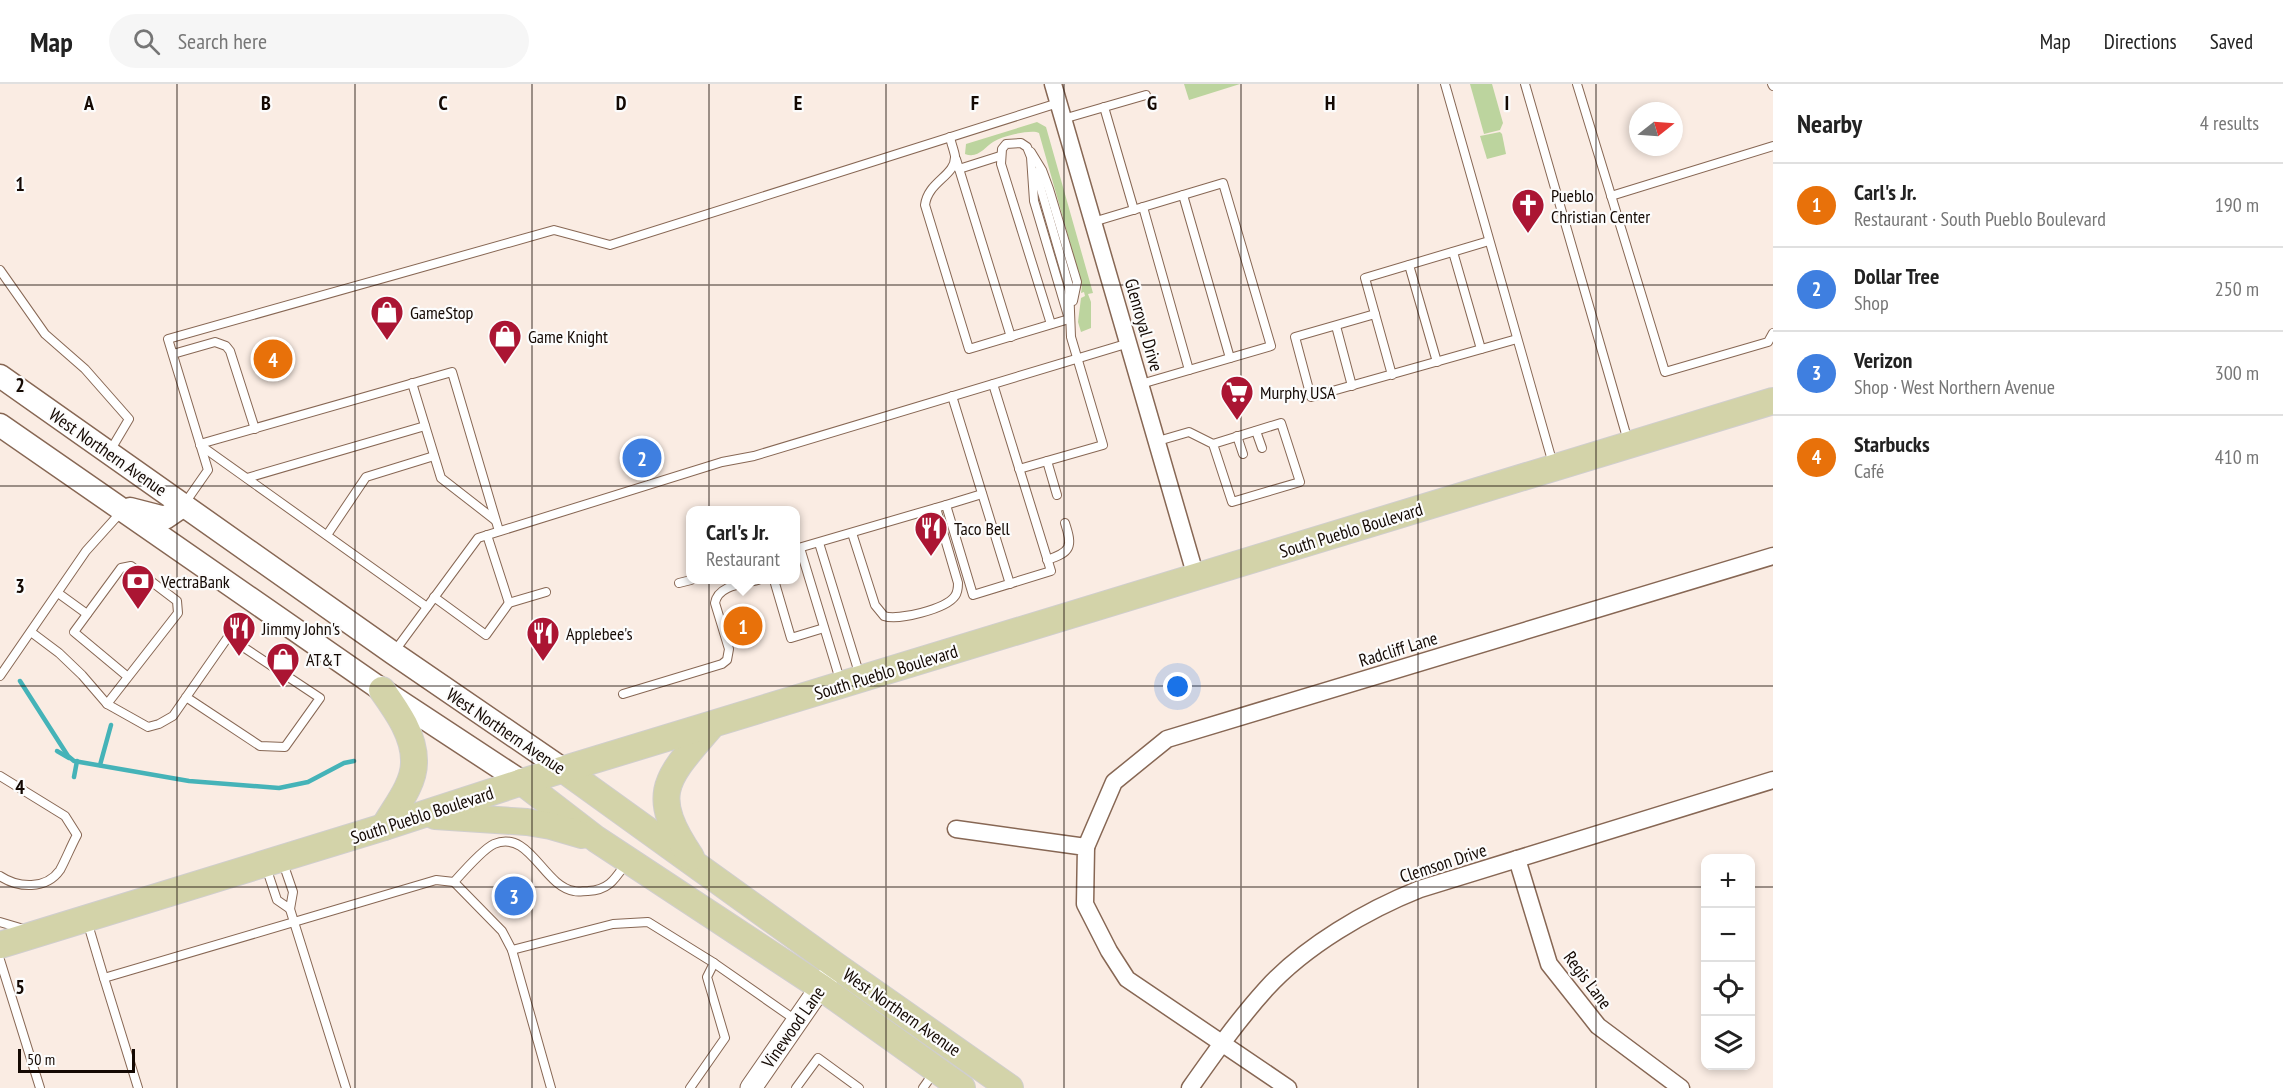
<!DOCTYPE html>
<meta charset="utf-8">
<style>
:root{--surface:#fff;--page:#f6f6f6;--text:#222;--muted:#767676;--line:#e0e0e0;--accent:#ab1533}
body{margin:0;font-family:"PT Sans Narrow",sans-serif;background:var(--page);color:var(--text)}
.controls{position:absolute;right:18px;bottom:18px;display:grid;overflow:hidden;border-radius:12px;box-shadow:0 3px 9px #0003}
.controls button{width:54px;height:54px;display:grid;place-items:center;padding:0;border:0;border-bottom:2px solid var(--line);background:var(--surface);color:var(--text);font:30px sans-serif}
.compass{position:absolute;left:1629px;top:18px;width:54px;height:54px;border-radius:50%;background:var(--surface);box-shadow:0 3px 9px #0003;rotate:73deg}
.scale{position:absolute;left:18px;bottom:15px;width:117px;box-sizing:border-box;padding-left:6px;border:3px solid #140903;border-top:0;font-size:16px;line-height:21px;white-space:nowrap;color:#140903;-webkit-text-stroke:4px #fcfcfc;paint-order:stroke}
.you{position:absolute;left:1178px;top:603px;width:21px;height:21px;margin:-15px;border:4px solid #fff;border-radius:50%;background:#1a73e8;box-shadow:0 0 0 9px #1a73e833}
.badge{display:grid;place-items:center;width:39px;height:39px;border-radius:50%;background:var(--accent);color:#fff;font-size:20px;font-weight:700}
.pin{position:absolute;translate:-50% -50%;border:3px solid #fff;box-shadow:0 2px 6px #0006}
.popup{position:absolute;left:686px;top:422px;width:114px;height:78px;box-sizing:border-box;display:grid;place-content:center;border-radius:12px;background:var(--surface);filter:drop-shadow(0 2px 4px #0005);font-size:20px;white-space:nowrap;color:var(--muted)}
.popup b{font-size:22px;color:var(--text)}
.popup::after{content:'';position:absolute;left:50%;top:100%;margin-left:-12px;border:12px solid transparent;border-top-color:var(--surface)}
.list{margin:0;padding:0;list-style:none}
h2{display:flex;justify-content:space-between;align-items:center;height:78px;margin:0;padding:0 24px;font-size:26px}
h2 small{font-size:20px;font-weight:400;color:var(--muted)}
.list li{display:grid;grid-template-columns:39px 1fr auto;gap:18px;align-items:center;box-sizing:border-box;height:84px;padding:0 24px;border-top:2px solid var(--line)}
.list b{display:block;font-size:22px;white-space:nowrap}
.list p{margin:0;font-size:20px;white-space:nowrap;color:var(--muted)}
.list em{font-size:20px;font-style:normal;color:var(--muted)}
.icon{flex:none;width:33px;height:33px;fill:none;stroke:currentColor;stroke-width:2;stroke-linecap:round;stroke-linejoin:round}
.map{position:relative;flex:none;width:1773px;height:1004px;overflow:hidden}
header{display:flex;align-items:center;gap:36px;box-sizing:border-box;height:84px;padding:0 30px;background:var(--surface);border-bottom:2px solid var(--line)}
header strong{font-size:28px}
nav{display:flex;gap:33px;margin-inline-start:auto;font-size:21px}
.search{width:420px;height:54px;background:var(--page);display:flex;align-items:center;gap:15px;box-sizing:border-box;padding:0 21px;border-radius:33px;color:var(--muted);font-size:22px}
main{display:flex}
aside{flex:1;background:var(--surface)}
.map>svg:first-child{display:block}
.green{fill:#bcd49e}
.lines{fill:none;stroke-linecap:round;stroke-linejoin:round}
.stream{stroke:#45b3b8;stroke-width:4.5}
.service-casing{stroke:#876754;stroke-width:10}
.minor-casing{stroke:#876754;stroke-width:19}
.tertiary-casing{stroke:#876754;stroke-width:23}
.secondary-casing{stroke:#876754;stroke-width:25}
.primary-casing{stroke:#d0cecd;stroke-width:28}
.service{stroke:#fff;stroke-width:8}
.minor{stroke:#fff;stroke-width:16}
.tertiary{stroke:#fff;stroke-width:21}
.secondary{stroke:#fff;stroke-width:22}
.primary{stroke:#d3d3a9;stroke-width:26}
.grid{fill:none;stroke:#140903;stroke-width:1.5;stroke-opacity:0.55}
.labels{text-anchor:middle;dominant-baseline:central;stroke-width:4.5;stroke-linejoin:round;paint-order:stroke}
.poi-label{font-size:18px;fill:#140903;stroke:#fcfcfc;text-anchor:start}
.street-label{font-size:18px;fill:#140903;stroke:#fcfcfc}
.grid-label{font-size:20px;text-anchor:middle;font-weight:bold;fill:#140903;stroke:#fcfcfc;stroke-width:4.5;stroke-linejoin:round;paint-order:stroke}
</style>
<header>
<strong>Map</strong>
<div class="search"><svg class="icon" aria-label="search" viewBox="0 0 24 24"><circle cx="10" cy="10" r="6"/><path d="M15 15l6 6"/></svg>Search here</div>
<nav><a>Map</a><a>Directions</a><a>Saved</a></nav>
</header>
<main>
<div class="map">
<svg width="1773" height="1004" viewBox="0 0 1773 1004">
<rect width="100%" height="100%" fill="#faece3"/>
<!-- green -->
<g class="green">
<polygon points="1184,0 1240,0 1189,16"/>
<polygon points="1470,0 1492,0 1503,39 1500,46 1484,50"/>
<path d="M 1037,38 L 1046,43 L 1093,209 L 1088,210 L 1091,218 L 1091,244 L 1081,248 L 1078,238 L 1081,214 L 1085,212 L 1084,208 L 1081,209 L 1082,201 L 1039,49 C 1032,45 1001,52 993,58 C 985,63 978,75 965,70 L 966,60 Z"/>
<polygon points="1500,48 1502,50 1506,70 1487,75 1480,52"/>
</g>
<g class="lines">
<!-- stream -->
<g class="stream">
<polyline points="20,597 68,672 74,677 189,697 279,704 308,698 344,679 354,677"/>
<polyline points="57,667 69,674"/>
<polyline points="100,681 111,641"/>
<polyline points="74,693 77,677"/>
</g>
<defs>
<g id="service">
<polyline points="1445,0 1553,380"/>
<polyline points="1525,0 1628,357"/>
<polyline points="1577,0 1665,288 1768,258 1773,249"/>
<polyline points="1772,0 1773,2"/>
<polyline points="1104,23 1134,126"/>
<polyline points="1063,35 1146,11"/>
<path d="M 950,53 C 951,59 954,66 955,72 C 956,92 928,97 925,121 L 969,265 L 1069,235"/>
<polyline points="1031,68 1042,86 1049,105 1077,198 1073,217"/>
<polyline points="956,75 1011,253"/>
<polyline points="959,85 1000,72"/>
<polyline points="1183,111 1230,274"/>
<polyline points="1611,112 1773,62"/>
<polyline points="1143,123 1189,286"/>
<polyline points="1093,138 1223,99 1271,262 1141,300"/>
<polyline points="1453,168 1481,265"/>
<polyline points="1409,181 1437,278"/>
<polyline points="0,186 45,250 85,285 129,335 110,367"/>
<polyline points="1375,230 1365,194 1489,157"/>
<polyline points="1051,240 1001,80 1002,65 1006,60 1021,59 1027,63 1031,73 1034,117 1069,235"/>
<polyline points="1336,242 1352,302"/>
<polyline points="173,270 215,258 226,262 230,267 255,345"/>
<polyline points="1392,291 1375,230 1295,253 1311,313 1517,255"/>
<polyline points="412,299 441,394 495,436"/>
<polyline points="952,312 1010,500"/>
<polyline points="1256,347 1262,364"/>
<polyline points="1237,352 1243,370"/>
<polyline points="1158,357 1189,348 1213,360 1281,339 1300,398 1232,418 1213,360"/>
<polyline points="200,360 452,288 499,447"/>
<polyline points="200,361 427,523"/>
<polyline points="1047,377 1057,411"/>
<polyline points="1019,385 1103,361 1071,253 1069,202 1036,88"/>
<polyline points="247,394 425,342"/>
<polyline points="185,419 208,386 168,255 554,146 610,161 1058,19"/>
<polyline points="946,421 982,410"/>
<path d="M 852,449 L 875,521 L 884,532 C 898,537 946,525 955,512 C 958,508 958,504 958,499 L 936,424"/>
<polyline points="327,451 366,393 434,372"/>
<polyline points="487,451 509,519"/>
<polyline points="819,459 860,592"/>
<polyline points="800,464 841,599"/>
<polyline points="795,465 946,421 973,511 1051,487 993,300"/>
<path d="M 1047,476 C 1071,468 1073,463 1065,439"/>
<polyline points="774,496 791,554 824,544"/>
<polyline points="679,499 691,496"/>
<polyline points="58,509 87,530"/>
<polyline points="434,513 486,551 509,519 546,508"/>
<polyline points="31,548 59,569 82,591 107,620 148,643 159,640 173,632 228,553 320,614 285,663 260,662 186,613"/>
<polyline points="394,568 478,454 722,378 754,372 1129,259"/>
<polyline points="0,592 86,467 122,427"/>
<path d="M 623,610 L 722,580 L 727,576 L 729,565 L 715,519 C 718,501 743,500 758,496"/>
<polyline points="107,620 178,529 177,517 131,482 121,484 74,548 128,593"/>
<path d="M 0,692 L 65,732 L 77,751 C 71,762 66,775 60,786 C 46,806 18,804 0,792"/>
<polyline points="266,783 277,816 290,825 293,808 282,776"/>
<polyline points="290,825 294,838 436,796 454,798"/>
<polyline points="87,837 104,894"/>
<polyline points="0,838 27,846"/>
<polyline points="512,866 613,840 648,838 714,879 707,893 725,954 690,1004"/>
<polyline points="0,876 40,1004"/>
<polyline points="714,879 797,937"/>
<polyline points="138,1004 104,894 294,838 346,1004"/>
<path d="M 551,1004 L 512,866 L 502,847 L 454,798 C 462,789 485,764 494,760 C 530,745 543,802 574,807 C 578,808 583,807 588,807 C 609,806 615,795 626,779"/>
<polyline points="796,1004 818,974 859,1004"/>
<polyline points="923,1004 935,987"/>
</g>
<g id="minor">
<polyline points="1053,0 1196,493"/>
<polyline points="956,745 1086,763 1085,820 1109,867 1127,895 1288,1004"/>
<polyline points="1086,763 1114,698 1167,655 1773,472"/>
<polyline points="1517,775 1549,880 1598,942 1681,1004"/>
<path d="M 1190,1004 C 1214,970 1238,936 1266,905 C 1305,862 1367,826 1420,805 L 1773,696"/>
</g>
<polyline id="tertiary" points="751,1004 829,891"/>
<g id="secondary">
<polyline points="0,292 393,569 564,686"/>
<polyline points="0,341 382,606 522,698"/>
<polyline points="130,425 165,434 184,421"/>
</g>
<g id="primary">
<path d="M 382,606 C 397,627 415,652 414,679 C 414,701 394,725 384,743"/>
<polyline points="564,686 835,881 1010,1004"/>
<polyline points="522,698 596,755 822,904 962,1004"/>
<polyline points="435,732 527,738 551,742 582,751"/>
<path d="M 691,773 C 647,708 667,694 712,641"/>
<polyline points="0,861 384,743 522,698 1773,317"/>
</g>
</defs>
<!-- service casing -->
<use href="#service" class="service-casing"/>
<!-- minor casing -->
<use href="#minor" class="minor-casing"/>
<!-- tertiary casing -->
<use href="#tertiary" class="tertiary-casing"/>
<!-- secondary casing -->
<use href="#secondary" class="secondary-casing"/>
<!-- primary casing -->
<use href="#primary" class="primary-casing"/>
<!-- service -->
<use href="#service" class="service"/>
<!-- minor -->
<use href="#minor" class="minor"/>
<!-- tertiary -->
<use href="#tertiary" class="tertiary"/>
<!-- secondary -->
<use href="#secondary" class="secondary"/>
<!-- primary -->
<use href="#primary" class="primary"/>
</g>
<!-- grid -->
<path class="grid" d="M 177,0 L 177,1004M 355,0 L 355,1004M 532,0 L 532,1004M 709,0 L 709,1004M 886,0 L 886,1004M 1064,0 L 1064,1004M 1241,0 L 1241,1004M 1418,0 L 1418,1004M 1596,0 L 1596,1004M 0,201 L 1773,201M 0,402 L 1773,402M 0,602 L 1773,602M 0,803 L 1706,803M 1750,803 L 1773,803"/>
<!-- icons -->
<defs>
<symbol id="church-pin" viewBox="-11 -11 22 30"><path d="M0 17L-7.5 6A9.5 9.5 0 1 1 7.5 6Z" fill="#ab1533" stroke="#fcfcfc"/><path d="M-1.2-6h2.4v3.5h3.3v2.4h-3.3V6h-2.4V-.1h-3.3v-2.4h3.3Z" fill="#fff"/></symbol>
<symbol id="shop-pin" viewBox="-11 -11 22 30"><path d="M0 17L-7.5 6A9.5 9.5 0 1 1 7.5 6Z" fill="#ab1533" stroke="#fcfcfc"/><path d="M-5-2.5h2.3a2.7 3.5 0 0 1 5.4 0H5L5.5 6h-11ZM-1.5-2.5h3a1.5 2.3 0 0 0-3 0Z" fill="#fff"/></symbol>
<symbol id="supermarket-pin" viewBox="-11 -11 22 30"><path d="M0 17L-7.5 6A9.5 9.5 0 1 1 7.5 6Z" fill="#ab1533" stroke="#fcfcfc"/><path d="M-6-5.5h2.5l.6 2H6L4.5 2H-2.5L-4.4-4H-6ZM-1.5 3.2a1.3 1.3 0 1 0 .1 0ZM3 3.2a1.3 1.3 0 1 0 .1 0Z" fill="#fff"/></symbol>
<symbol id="restaurant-pin" viewBox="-11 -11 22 30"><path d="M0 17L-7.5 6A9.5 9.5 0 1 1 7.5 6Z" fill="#ab1533" stroke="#fcfcfc"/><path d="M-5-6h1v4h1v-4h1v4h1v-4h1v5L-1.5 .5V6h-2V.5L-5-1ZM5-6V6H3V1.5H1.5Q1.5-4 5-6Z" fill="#fff"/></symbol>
<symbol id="bank-pin" viewBox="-11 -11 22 30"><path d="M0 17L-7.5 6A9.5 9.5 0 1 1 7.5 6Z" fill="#ab1533" stroke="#fcfcfc"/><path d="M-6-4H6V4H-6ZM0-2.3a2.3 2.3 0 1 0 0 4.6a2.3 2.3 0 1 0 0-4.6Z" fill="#fff"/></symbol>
</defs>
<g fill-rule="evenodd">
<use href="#church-pin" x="1509" y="102" width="38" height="52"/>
<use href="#shop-pin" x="368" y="209" width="38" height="52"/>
<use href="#shop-pin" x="486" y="233" width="38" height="52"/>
<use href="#supermarket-pin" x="1218" y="289" width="38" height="52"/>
<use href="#restaurant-pin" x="912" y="425" width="38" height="52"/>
<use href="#bank-pin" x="119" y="478" width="38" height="52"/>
<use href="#restaurant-pin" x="220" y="525" width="38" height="52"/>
<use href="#restaurant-pin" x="524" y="530" width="38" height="52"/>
<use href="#shop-pin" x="264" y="556" width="38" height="52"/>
</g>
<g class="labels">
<!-- poi labels -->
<g class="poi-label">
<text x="1551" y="111">Pueblo<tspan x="1551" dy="21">Christian Center</tspan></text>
<text x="410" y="228">GameStop</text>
<text x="528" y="252">Game Knight</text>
<text x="1260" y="308">Murphy USA</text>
<text x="954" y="444">Taco Bell</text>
<text x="161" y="497">VectraBank</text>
<text x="262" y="544">Jimmy John's</text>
<text x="566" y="549">Applebee's</text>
<text x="306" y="575">AT&amp;T</text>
</g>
<!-- street labels -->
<g class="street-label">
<text transform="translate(1144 241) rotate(74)">Glenroyal Drive</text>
<text transform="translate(108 368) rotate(35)">West Northern Avenue</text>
<text transform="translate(1351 446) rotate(-17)">South Pueblo Boulevard</text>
<text transform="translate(1398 565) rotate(-17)">Radcliff Lane</text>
<text transform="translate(886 588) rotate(-17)">South Pueblo Boulevard</text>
<text transform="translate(506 647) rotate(34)">West Northern Avenue</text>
<text transform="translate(422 731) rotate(-18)">South Pueblo Boulevard</text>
<text transform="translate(1443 779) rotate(-18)">Clemson Drive</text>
<text transform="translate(1588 896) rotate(53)">Regis Lane</text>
<text transform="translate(902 928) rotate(35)">West Northern Avenue</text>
<text transform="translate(793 943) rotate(-55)">Vinewood Lane</text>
</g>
</g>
<g class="grid-label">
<text x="89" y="26">A</text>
<text x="266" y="26">B</text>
<text x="443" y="26">C</text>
<text x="621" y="26">D</text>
<text x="798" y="26">E</text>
<text x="975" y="26">F</text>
<text x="1152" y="26">G</text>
<text x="1330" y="26">H</text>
<text x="1507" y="26">I</text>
<text x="20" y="107">1</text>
<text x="20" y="308">2</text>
<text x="20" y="509">3</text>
<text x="20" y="710">4</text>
<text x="20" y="910">5</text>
</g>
</svg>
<div class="controls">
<button>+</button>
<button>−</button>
<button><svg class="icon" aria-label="locate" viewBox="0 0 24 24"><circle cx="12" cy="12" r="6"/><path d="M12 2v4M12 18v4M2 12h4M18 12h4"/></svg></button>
<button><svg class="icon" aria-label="layers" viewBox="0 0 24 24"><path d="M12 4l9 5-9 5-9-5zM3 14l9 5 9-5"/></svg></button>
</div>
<svg class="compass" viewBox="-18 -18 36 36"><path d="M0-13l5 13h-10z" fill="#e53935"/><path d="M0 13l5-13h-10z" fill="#767676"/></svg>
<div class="scale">50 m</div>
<div class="you"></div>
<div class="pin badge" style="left:743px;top:542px;background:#e8710a">1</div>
<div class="popup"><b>Carl's Jr.</b>Restaurant</div>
<div class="pin badge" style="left:642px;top:374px;background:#3f7fe0">2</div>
<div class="pin badge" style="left:514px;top:812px;background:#3f7fe0">3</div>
<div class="pin badge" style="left:273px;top:275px;background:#e8710a">4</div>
</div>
<aside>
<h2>Nearby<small>4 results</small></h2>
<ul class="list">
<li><span class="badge" style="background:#e8710a">1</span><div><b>Carl's Jr.</b><p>Restaurant · South Pueblo Boulevard</p></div><em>190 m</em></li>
<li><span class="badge" style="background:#3f7fe0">2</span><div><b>Dollar Tree</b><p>Shop</p></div><em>250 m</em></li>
<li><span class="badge" style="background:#3f7fe0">3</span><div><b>Verizon</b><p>Shop · West Northern Avenue</p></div><em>300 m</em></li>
<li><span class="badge" style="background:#e8710a">4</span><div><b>Starbucks</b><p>Café</p></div><em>410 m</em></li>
</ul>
</aside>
</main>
